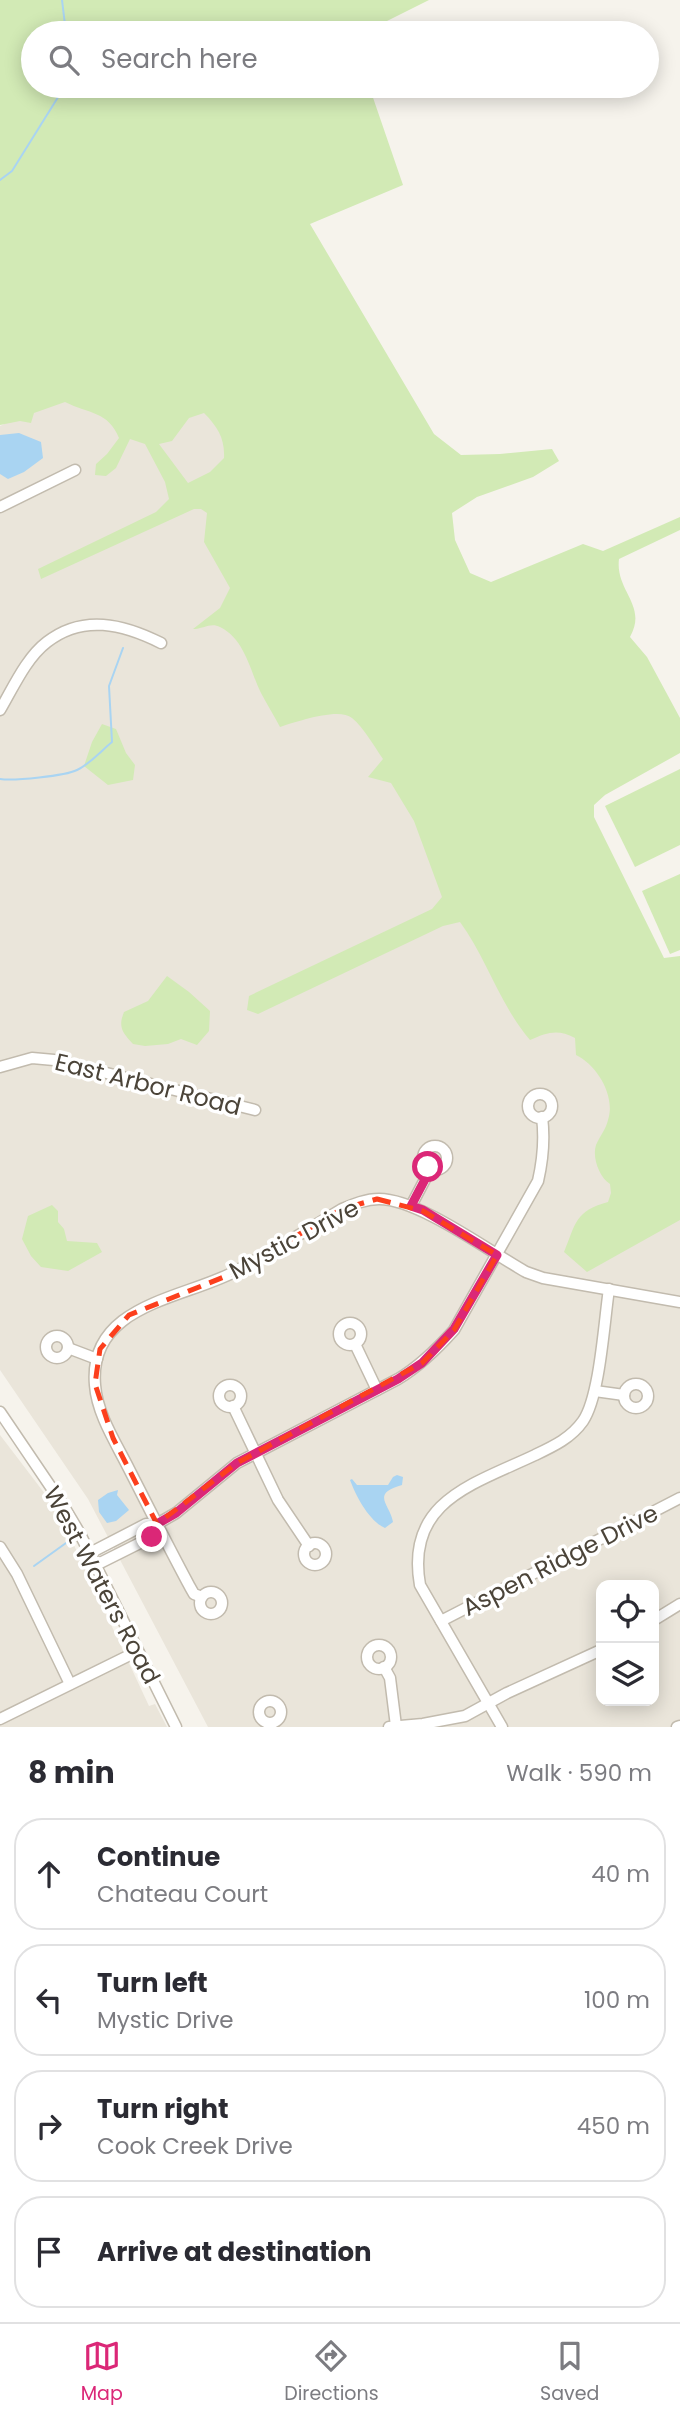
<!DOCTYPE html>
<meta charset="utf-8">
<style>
:root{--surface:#fff;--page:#f2f2f3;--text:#2b2b33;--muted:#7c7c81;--line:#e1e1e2;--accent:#db2777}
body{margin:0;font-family:Poppins,sans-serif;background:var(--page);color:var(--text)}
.controls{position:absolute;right:21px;bottom:21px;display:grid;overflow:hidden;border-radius:14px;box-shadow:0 4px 18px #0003}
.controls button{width:63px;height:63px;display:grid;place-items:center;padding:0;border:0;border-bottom:2px solid var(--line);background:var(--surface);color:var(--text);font:35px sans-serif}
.stop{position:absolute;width:21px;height:21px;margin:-16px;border:5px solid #db2777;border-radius:50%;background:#fff}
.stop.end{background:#db2777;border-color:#fff;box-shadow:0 2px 7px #0008}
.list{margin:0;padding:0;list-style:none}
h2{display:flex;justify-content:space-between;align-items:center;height:91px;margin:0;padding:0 28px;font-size:30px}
h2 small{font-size:23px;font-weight:400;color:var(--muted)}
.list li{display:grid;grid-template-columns:46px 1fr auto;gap:21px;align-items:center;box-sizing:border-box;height:112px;margin:0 14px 14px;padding:0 14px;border:2px solid var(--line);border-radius:28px}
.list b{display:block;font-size:26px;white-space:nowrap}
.list p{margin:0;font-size:23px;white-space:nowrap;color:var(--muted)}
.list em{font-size:23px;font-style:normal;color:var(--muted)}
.icon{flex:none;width:38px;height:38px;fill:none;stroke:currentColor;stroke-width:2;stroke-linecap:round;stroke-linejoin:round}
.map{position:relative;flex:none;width:680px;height:1727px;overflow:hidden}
.search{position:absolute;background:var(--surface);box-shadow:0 4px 18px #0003;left:21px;right:21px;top:21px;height:77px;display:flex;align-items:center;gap:18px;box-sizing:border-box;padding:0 24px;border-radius:38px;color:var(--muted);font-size:26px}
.sheet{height:595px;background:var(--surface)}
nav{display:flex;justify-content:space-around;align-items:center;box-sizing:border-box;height:98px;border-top:2px solid var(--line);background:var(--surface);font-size:19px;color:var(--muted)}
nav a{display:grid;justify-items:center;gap:4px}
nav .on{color:var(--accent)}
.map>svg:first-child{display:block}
.residential{fill:#eae5da;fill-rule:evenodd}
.green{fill:#d2eab5;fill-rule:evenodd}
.water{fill:#a9d4f2}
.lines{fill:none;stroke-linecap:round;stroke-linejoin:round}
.stream{stroke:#a9d4f2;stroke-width:2}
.minor-casing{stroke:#c2bbae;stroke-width:13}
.minor{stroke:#fff;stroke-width:10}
.route{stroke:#db2777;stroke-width:9}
.marked{fill:none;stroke:#fc3f1d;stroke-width:5;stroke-dasharray:14 9;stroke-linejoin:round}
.labels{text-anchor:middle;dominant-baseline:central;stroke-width:7;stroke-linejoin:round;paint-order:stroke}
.street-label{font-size:24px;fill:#4b4439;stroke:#fff}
</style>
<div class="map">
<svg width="680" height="1727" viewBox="0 0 680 1727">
<rect width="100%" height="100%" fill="#f6f3ec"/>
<!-- residential -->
<g class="residential">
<path d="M 194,333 L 536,1029 L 680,957 L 680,1727 L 208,1727 L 88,1499 L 0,1370 L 0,426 ZM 601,1585 L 654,1585 L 654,1701 L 601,1701 Z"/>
<polygon points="0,1435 58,1511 149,1706 155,1704 167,1727 0,1727"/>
</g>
<!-- green -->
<g class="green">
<path d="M 0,0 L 429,0 L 363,33 L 33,33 L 33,86 L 369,86 L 403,185 L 310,224 L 434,434 L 461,455 L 500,454 L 552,449 L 559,461 L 533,477 L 477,497 L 452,513 L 455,540 L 470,573 L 491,582 L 583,544 L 603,551 L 680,517 L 680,530 L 619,559 C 615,591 648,605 630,637 L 647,657 L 680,718 L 680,753 L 605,795 L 594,805 L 594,817 L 664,958 L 680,956 L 680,1220 L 587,1272 L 564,1252 C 576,1223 575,1211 608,1202 L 611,1193 L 610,1184 C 599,1177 592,1157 596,1145 C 600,1136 606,1129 608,1120 C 616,1096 597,1065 576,1055 L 575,1038 C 558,1029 548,1032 530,1040 C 500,1005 487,959 460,922 L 443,926 L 258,1014 L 247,1010 L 249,996 L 432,909 L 442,897 L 414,821 L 391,783 L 368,777 L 383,759 C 374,746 364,728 352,718 C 339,707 296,722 280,727 C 274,716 267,704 261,693 C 250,671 245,639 220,627 C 211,622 203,629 193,629 L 220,608 L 230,588 L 204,542 L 207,513 L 201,509 L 194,509 L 41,579 L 38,569 L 156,512 L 169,499 L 165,482 L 145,444 L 130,439 L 116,468 L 106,476 L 95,475 L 96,464 L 107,454 L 119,438 C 108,411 89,414 65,402 L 34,413 L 31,423 L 20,421 L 0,425 ZM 204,413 C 218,427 225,439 224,458 L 210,472 L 188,483 L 159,444 L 172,441 L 189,418 Z"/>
<polygon points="102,724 116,729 126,753 135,765 133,780 108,785 84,766 92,742"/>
<polygon points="680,769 680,845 635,867 605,806"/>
<polygon points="680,874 680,950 670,954 642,891"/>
<path d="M 167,976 L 189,992 L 210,1011 L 209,1031 L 197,1045 L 181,1039 L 168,1044 L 145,1046 L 133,1044 C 122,1032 118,1027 124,1012 L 148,1001 Z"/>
<polygon points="52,1205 58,1211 58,1222 64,1229 67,1241 97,1243 102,1252 68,1271 41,1267 31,1256 22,1239 28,1216"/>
</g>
<!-- water -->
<g class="water">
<polygon points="19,433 41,442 43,458 24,472 8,479 0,474 0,435"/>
<path d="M 397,1475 L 403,1477 L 402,1485 C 370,1494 390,1504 393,1522 L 385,1528 C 369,1521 356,1496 350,1480 L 352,1479 L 357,1485 L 388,1485 L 393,1477 Z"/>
<polygon points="118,1490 117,1495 129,1510 116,1521 107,1523 99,1512 98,1500 108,1493"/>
</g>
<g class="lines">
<!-- stream -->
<g class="stream">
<polyline points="62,0 66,33"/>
<polyline points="0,180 12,171 65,86"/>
<path d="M 0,779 C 14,781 65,776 77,770 C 90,764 101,751 112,742 L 109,686 L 123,648"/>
<polyline points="34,1566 66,1543"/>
</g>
<defs>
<g id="minor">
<polyline points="0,507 75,470"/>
<path d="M 0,710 C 13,688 26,658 47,642 C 83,614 123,624 161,643"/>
<polyline points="0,1067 32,1058 54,1060 255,1110"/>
<circle cx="540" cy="1106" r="12"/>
<circle cx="435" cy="1158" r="12"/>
<polyline points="411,1206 431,1168"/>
<circle cx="350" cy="1334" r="11"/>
<circle cx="57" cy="1347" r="11"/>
<polyline points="355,1344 377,1390"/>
<polyline points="68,1348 97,1359"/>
<circle cx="636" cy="1396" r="12"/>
<circle cx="230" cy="1396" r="11"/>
<polyline points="595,1391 624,1395"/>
<polyline points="233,1406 278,1500 309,1546"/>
<polyline points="0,1412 63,1505 79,1532 176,1727"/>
<circle cx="315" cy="1554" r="11"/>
<polyline points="0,1547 17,1574 70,1684"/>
<path d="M 90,1553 L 146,1524 L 157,1524 L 176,1513 L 237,1463 L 398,1379 C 420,1366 437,1349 454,1330 L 538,1181 C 543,1159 545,1140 542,1117"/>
<polyline points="96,1565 152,1537 156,1533 157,1525"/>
<circle cx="211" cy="1603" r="11"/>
<path d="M 202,1597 L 194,1594 L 190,1587 C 169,1548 149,1508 129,1469 C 116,1443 97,1414 95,1385 C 88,1304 184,1299 236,1271 C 272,1252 307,1230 342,1209 C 354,1204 366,1199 379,1199 C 419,1199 490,1252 526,1272 L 543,1278 L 680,1302"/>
<polyline points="654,1620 680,1604"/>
<polyline points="441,1621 680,1498"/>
<circle cx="379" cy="1657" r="12"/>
<polyline points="384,1667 390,1678 396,1726"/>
<circle cx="270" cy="1712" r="11"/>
<polyline points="0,1719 138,1651"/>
<polyline points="389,1727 423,1724 465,1716 507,1693 601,1650"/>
<path d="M 502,1727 L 420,1585 C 405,1501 474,1484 535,1455 C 554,1446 571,1438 583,1421 C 600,1396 604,1322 609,1289"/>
<polyline points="677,1727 680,1726"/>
</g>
</defs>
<!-- minor casing -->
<use href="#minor" class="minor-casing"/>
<!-- minor -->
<use href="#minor" class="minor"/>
</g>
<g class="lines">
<!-- route -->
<polyline class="route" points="152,1537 156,1533 157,1524 176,1513 237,1463 398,1379 422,1363 454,1329 497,1255 423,1210 411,1206 431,1168 428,1167"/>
</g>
<!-- marked area -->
<path class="marked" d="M 377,1199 L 423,1211 L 497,1255 L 454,1330 L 422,1363 L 237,1463 L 157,1524 L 113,1438 L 95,1384 L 100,1349 L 129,1315 L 234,1273 L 342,1209 Z"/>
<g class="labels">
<!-- street labels -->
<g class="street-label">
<text transform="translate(148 1084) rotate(14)">East Arbor Road</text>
<text transform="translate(294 1239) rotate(-28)">Mystic Drive</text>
<text transform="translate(560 1560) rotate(-27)">Aspen Ridge Drive</text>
<text transform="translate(102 1585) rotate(62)">West Waters Road</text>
</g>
</g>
</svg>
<div class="controls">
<button><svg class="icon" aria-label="locate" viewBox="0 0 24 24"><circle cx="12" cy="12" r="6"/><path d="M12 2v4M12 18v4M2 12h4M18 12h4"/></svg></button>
<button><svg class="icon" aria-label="layers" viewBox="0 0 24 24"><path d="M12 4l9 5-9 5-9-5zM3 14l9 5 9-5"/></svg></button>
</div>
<div class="stop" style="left:428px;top:1167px"></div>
<div class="stop end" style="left:152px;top:1537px"></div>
<div class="search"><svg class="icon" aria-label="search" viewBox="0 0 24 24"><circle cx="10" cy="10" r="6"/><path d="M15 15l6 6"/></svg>Search here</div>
</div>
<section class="sheet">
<h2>8 min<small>Walk · 590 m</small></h2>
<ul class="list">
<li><svg class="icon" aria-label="ahead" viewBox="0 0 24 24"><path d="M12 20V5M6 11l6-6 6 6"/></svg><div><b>Continue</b><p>Chateau Court</p></div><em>40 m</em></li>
<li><svg class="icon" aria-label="left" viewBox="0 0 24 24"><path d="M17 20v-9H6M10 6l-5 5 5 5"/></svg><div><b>Turn left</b><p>Mystic Drive</p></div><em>100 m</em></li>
<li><svg class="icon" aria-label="right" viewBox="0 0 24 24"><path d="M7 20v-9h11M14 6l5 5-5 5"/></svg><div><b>Turn right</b><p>Cook Creek Drive</p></div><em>450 m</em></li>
<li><svg class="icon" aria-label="arrive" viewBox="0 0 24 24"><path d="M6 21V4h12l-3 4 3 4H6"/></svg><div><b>Arrive at destination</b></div></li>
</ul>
</section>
<nav>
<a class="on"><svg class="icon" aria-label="map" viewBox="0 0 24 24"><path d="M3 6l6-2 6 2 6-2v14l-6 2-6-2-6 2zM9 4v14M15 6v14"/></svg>Map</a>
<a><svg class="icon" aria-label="directions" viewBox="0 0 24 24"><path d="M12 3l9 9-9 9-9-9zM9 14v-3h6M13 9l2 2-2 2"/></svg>Directions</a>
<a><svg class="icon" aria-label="saved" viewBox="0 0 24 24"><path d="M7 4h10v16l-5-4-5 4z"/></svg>Saved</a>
</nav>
